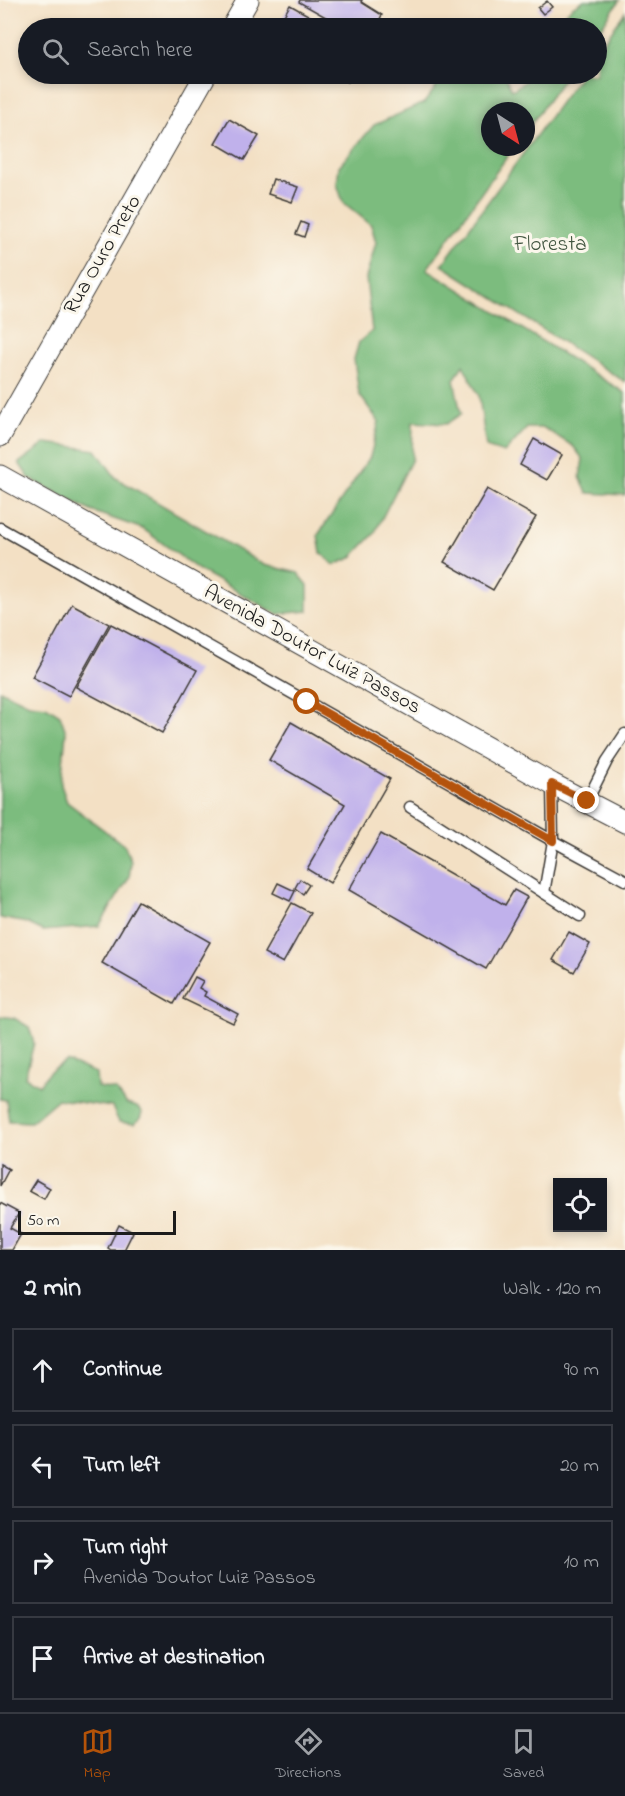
<!DOCTYPE html>
<meta charset="utf-8">
<style>
:root{--surface:#171b24;--page:#242831;--text:#f1f3f6;--muted:#9ea1a6;--line:#363941;--accent:#b45309}
body{margin:0;font-family:"Indie Flower",sans-serif;background:var(--page);color:var(--text)}
.controls{position:absolute;right:18px;bottom:18px;display:grid;overflow:hidden;border-radius:0px;box-shadow:0 3px 9px #0003}
.controls button{width:54px;height:54px;display:grid;place-items:center;padding:0;border:0;border-bottom:2px solid var(--line);background:var(--surface);color:var(--text);font:30px sans-serif}
.compass{position:absolute;left:481px;top:102px;width:54px;height:54px;border-radius:50%;background:var(--surface);box-shadow:0 3px 9px #0003;rotate:144deg}
.scale{position:absolute;left:18px;bottom:15px;width:158px;box-sizing:border-box;padding-left:6px;border:3px solid #1c1c1c;border-top:0;font-size:16px;line-height:21px;white-space:nowrap;color:#1c1c1c;-webkit-text-stroke:4px #fbf7ec;paint-order:stroke}
.stop{position:absolute;width:18px;height:18px;margin:-14px;border:4px solid #b45309;border-radius:50%;background:#fff}
.stop.end{background:#b45309;border-color:#fff;box-shadow:0 2px 6px #0008}
.list{margin:0;padding:0;list-style:none}
h2{display:flex;justify-content:space-between;align-items:center;height:78px;margin:0;padding:0 24px;font-size:26px}
h2 small{font-size:20px;font-weight:400;color:var(--muted)}
.list li{display:grid;grid-template-columns:39px 1fr auto;gap:18px;align-items:center;box-sizing:border-box;height:84px;margin:0 12px 12px;padding:0 12px;border:2px solid var(--line);border-radius:0px}
.list b{display:block;font-size:22px;white-space:nowrap}
.list p{margin:0;font-size:20px;white-space:nowrap;color:var(--muted)}
.list em{font-size:20px;font-style:normal;color:var(--muted)}
.icon{flex:none;width:33px;height:33px;fill:none;stroke:currentColor;stroke-width:2;stroke-linecap:round;stroke-linejoin:round}
.map{position:relative;flex:none;width:625px;height:1250px;overflow:hidden}
.search{position:absolute;background:var(--surface);box-shadow:0 3px 9px #0003;left:18px;right:18px;top:18px;height:66px;display:flex;align-items:center;gap:15px;box-sizing:border-box;padding:0 21px;border-radius:33px;color:var(--muted);font-size:22px}
.sheet{height:462px;background:var(--surface)}
nav{display:flex;justify-content:space-around;align-items:center;box-sizing:border-box;height:84px;border-top:2px solid var(--line);background:var(--surface);font-size:16px;color:var(--muted)}
nav a{display:grid;justify-items:center;gap:3px}
nav .on{color:var(--accent)}
.map>svg:first-child{display:block}
.forest{fill:#7bbc7e;stroke:#4c6c4d;stroke-width:1.5}
.building{fill:#c0b1eb}
.lines{fill:none;stroke-linecap:round;stroke-linejoin:round}
.service-casing{stroke:#3c3935;stroke-width:13}
.minor-casing{stroke:#3c3935;stroke-width:23}
.service{stroke:#fff;stroke-width:10}
.minor{stroke:#fff;stroke-width:21}
.route{stroke:#b45309;stroke-width:8}
.labels{text-anchor:middle;dominant-baseline:central;stroke-width:6;stroke-linejoin:round;paint-order:stroke}
.park-label{font-size:21px;fill:#425640;stroke:#fbf7ec}
.street-label{font-size:21px;fill:#1c1c1c;stroke:#fbf7ec}
</style>
<div class="map">
<svg width="625" height="1250" viewBox="0 0 625 1250">
<rect width="100%" height="100%" fill="#fbf7ec"/>
<filter id="ink" filterUnits="userSpaceOnUse"><feTurbulence type="fractalNoise" baseFrequency=".0167" numOctaves="2"/><feDisplacementMap in="SourceGraphic" scale="12" xChannelSelector="R" yChannelSelector="G"/><feConvolveMatrix kernelMatrix="1 2 1 2 8 2 1 2 1" color-interpolation-filters="sRGB"/></filter>
<filter id="wash" filterUnits="userSpaceOnUse"><feTurbulence type="fractalNoise" baseFrequency=".008" numOctaves="4" result="noise"/><feDisplacementMap in="SourceGraphic" scale="24" xChannelSelector="R" yChannelSelector="G"/><feGaussianBlur stdDeviation="1.35" result="paint"/><feColorMatrix in="noise" values="0 0 0 0 0 0 0 0 0 0 0 0 0 0 0 0 0 1.4 0 .05"/><feComposite in="paint" operator="in"/></filter>
<g filter="url(#wash)">
<rect width="100%" height="100%" fill="#f3e0c4"/>
<!-- forest -->
<g class="forest">
<polygon points="584,0 620,0 597,33 596,28 552,28 572,7"/>
<polygon points="625,12 625,382 442,265 581,74 596,74 597,52"/>
<polygon points="446,74 504,74 512,90 527,80 529,74 567,74 526,131 526,111 490,111 490,147 514,147 427,269 625,393 625,495 587,493 580,477 583,459 573,446 544,428 527,428 504,453 486,447 479,396 463,365 454,380 461,414 446,424 413,422 412,459 374,534 351,558 334,565 321,553 318,535 370,457 379,422 359,394 354,359 359,342 372,331 366,278 376,242 371,225 343,202 337,184 339,166 374,125 424,103"/>
<polygon points="46,443 96,450 116,478 264,565 298,573 308,585 308,611 277,614 199,570 143,529 91,511 29,478 19,463"/>
<polygon points="0,690 29,704 46,706 60,715 66,732 61,785 67,802 125,846 131,862 129,878 99,926 43,931 27,923 0,918"/>
<polygon points="0,1016 14,1018 29,1027 34,1043 25,1077 39,1085 49,1072 66,1061 96,1073 97,1087 116,1090 127,1104 137,1107 142,1112 140,1119 134,1124 119,1122 112,1107 58,1099 31,1122 9,1121 6,1100 0,1099"/>
</g>
<g id="blocks">
<!-- building -->
<g class="building">
<polygon points="300,0 362,0 361,2 382,15 375,28 345,28 299,2"/>
<polygon points="547,1 552,7 543,14 538,8"/>
<polygon points="290,5 331,28 277,28"/>
<polygon points="333,74 353,74 348,82"/>
<polygon points="229,119 259,136 244,160 215,143"/>
<polygon points="273,179 298,187 292,202 268,194"/>
<polygon points="301,222 308,225 304,237 296,234"/>
<polygon points="534,439 562,455 547,480 520,465"/>
<polygon points="487,489 536,517 493,590 444,562"/>
<polygon points="72,604 109,624 69,696 32,677"/>
<polygon points="111,624 197,670 162,733 76,687"/>
<polygon points="291,722 390,779 330,883 307,869 345,804 269,760"/>
<polygon points="381,834 505,905 514,890 527,897 486,969 349,890"/>
<polygon points="300,879 309,885 303,894 295,888"/>
<polygon points="278,883 295,891 290,901 273,893"/>
<polygon points="138,901 210,942 174,1004 102,963"/>
<polygon points="292,903 311,913 283,963 264,953"/>
<polygon points="569,932 590,944 574,972 553,960"/>
<polygon points="195,977 203,981 199,988 206,992 204,996 238,1014 233,1023 183,999"/>
<polygon points="0,1164 9,1169 0,1186"/>
<polygon points="36,1180 50,1188 44,1199 29,1191"/>
<polygon points="0,1203 19,1213 10,1228 21,1234 12,1250 0,1250"/>
<polygon points="119,1225 133,1232 124,1250 111,1250 108,1248"/>
</g>
</g>
</g>
<g filter="url(#ink)">
<use href="#blocks" fill-opacity="0" stroke="#3c3935" stroke-width="1.5"/>
<g class="lines">
<defs>
<g id="service">
<polyline points="0,528 553,841 625,880"/>
<polyline points="587,801 607,761 625,734"/>
<polyline points="410,807 580,916"/>
<polyline points="544,893 553,841 552,784"/>
</g>
<g id="minor">
<polyline points="232,28 248,0"/>
<polyline points="0,436 206,74"/>
<polyline points="0,476 552,784 625,822"/>
</g>
</defs>
<!-- service casing -->
<use href="#service" class="service-casing"/>
<!-- minor casing -->
<use href="#minor" class="minor-casing"/>
<!-- service -->
<use href="#service" class="service"/>
<!-- minor -->
<use href="#minor" class="minor"/>
</g>
</g>
<g class="lines" filter="url(#ink)">
<!-- route -->
<polyline class="route" points="307,702 553,841 552,784 587,801"/>
</g>
<g class="labels">
<!-- park labels -->
<g class="park-label">
<text x="550" y="245">Floresta</text>
</g>
<!-- street labels -->
<g class="street-label">
<text transform="translate(103 255) rotate(-60)">Rua Ouro Preto</text>
<text transform="translate(312 650) rotate(29)">Avenida Doutor Luiz Passos</text>
</g>
</g>
</svg>
<div class="controls">
<button><svg class="icon" aria-label="locate" viewBox="0 0 24 24"><circle cx="12" cy="12" r="6"/><path d="M12 2v4M12 18v4M2 12h4M18 12h4"/></svg></button>
</div>
<svg class="compass" viewBox="-18 -18 36 36"><path d="M0-13l5 13h-10z" fill="#e53935"/><path d="M0 13l5-13h-10z" fill="#9ea1a6"/></svg>
<div class="scale">50 m</div>
<div class="stop" style="left:307px;top:702px"></div>
<div class="stop end" style="left:587px;top:801px"></div>
<div class="search"><svg class="icon" aria-label="search" viewBox="0 0 24 24"><circle cx="10" cy="10" r="6"/><path d="M15 15l6 6"/></svg>Search here</div>
</div>
<section class="sheet">
<h2>2 min<small>Walk · 120 m</small></h2>
<ul class="list">
<li><svg class="icon" aria-label="ahead" viewBox="0 0 24 24"><path d="M12 20V5M6 11l6-6 6 6"/></svg><div><b>Continue</b></div><em>90 m</em></li>
<li><svg class="icon" aria-label="left" viewBox="0 0 24 24"><path d="M17 20v-9H6M10 6l-5 5 5 5"/></svg><div><b>Turn left</b></div><em>20 m</em></li>
<li><svg class="icon" aria-label="right" viewBox="0 0 24 24"><path d="M7 20v-9h11M14 6l5 5-5 5"/></svg><div><b>Turn right</b><p>Avenida Doutor Luiz Passos</p></div><em>10 m</em></li>
<li><svg class="icon" aria-label="arrive" viewBox="0 0 24 24"><path d="M6 21V4h12l-3 4 3 4H6"/></svg><div><b>Arrive at destination</b></div></li>
</ul>
</section>
<nav>
<a class="on"><svg class="icon" aria-label="map" viewBox="0 0 24 24"><path d="M3 6l6-2 6 2 6-2v14l-6 2-6-2-6 2zM9 4v14M15 6v14"/></svg>Map</a>
<a><svg class="icon" aria-label="directions" viewBox="0 0 24 24"><path d="M12 3l9 9-9 9-9-9zM9 14v-3h6M13 9l2 2-2 2"/></svg>Directions</a>
<a><svg class="icon" aria-label="saved" viewBox="0 0 24 24"><path d="M7 4h10v16l-5-4-5 4z"/></svg>Saved</a>
</nav>
